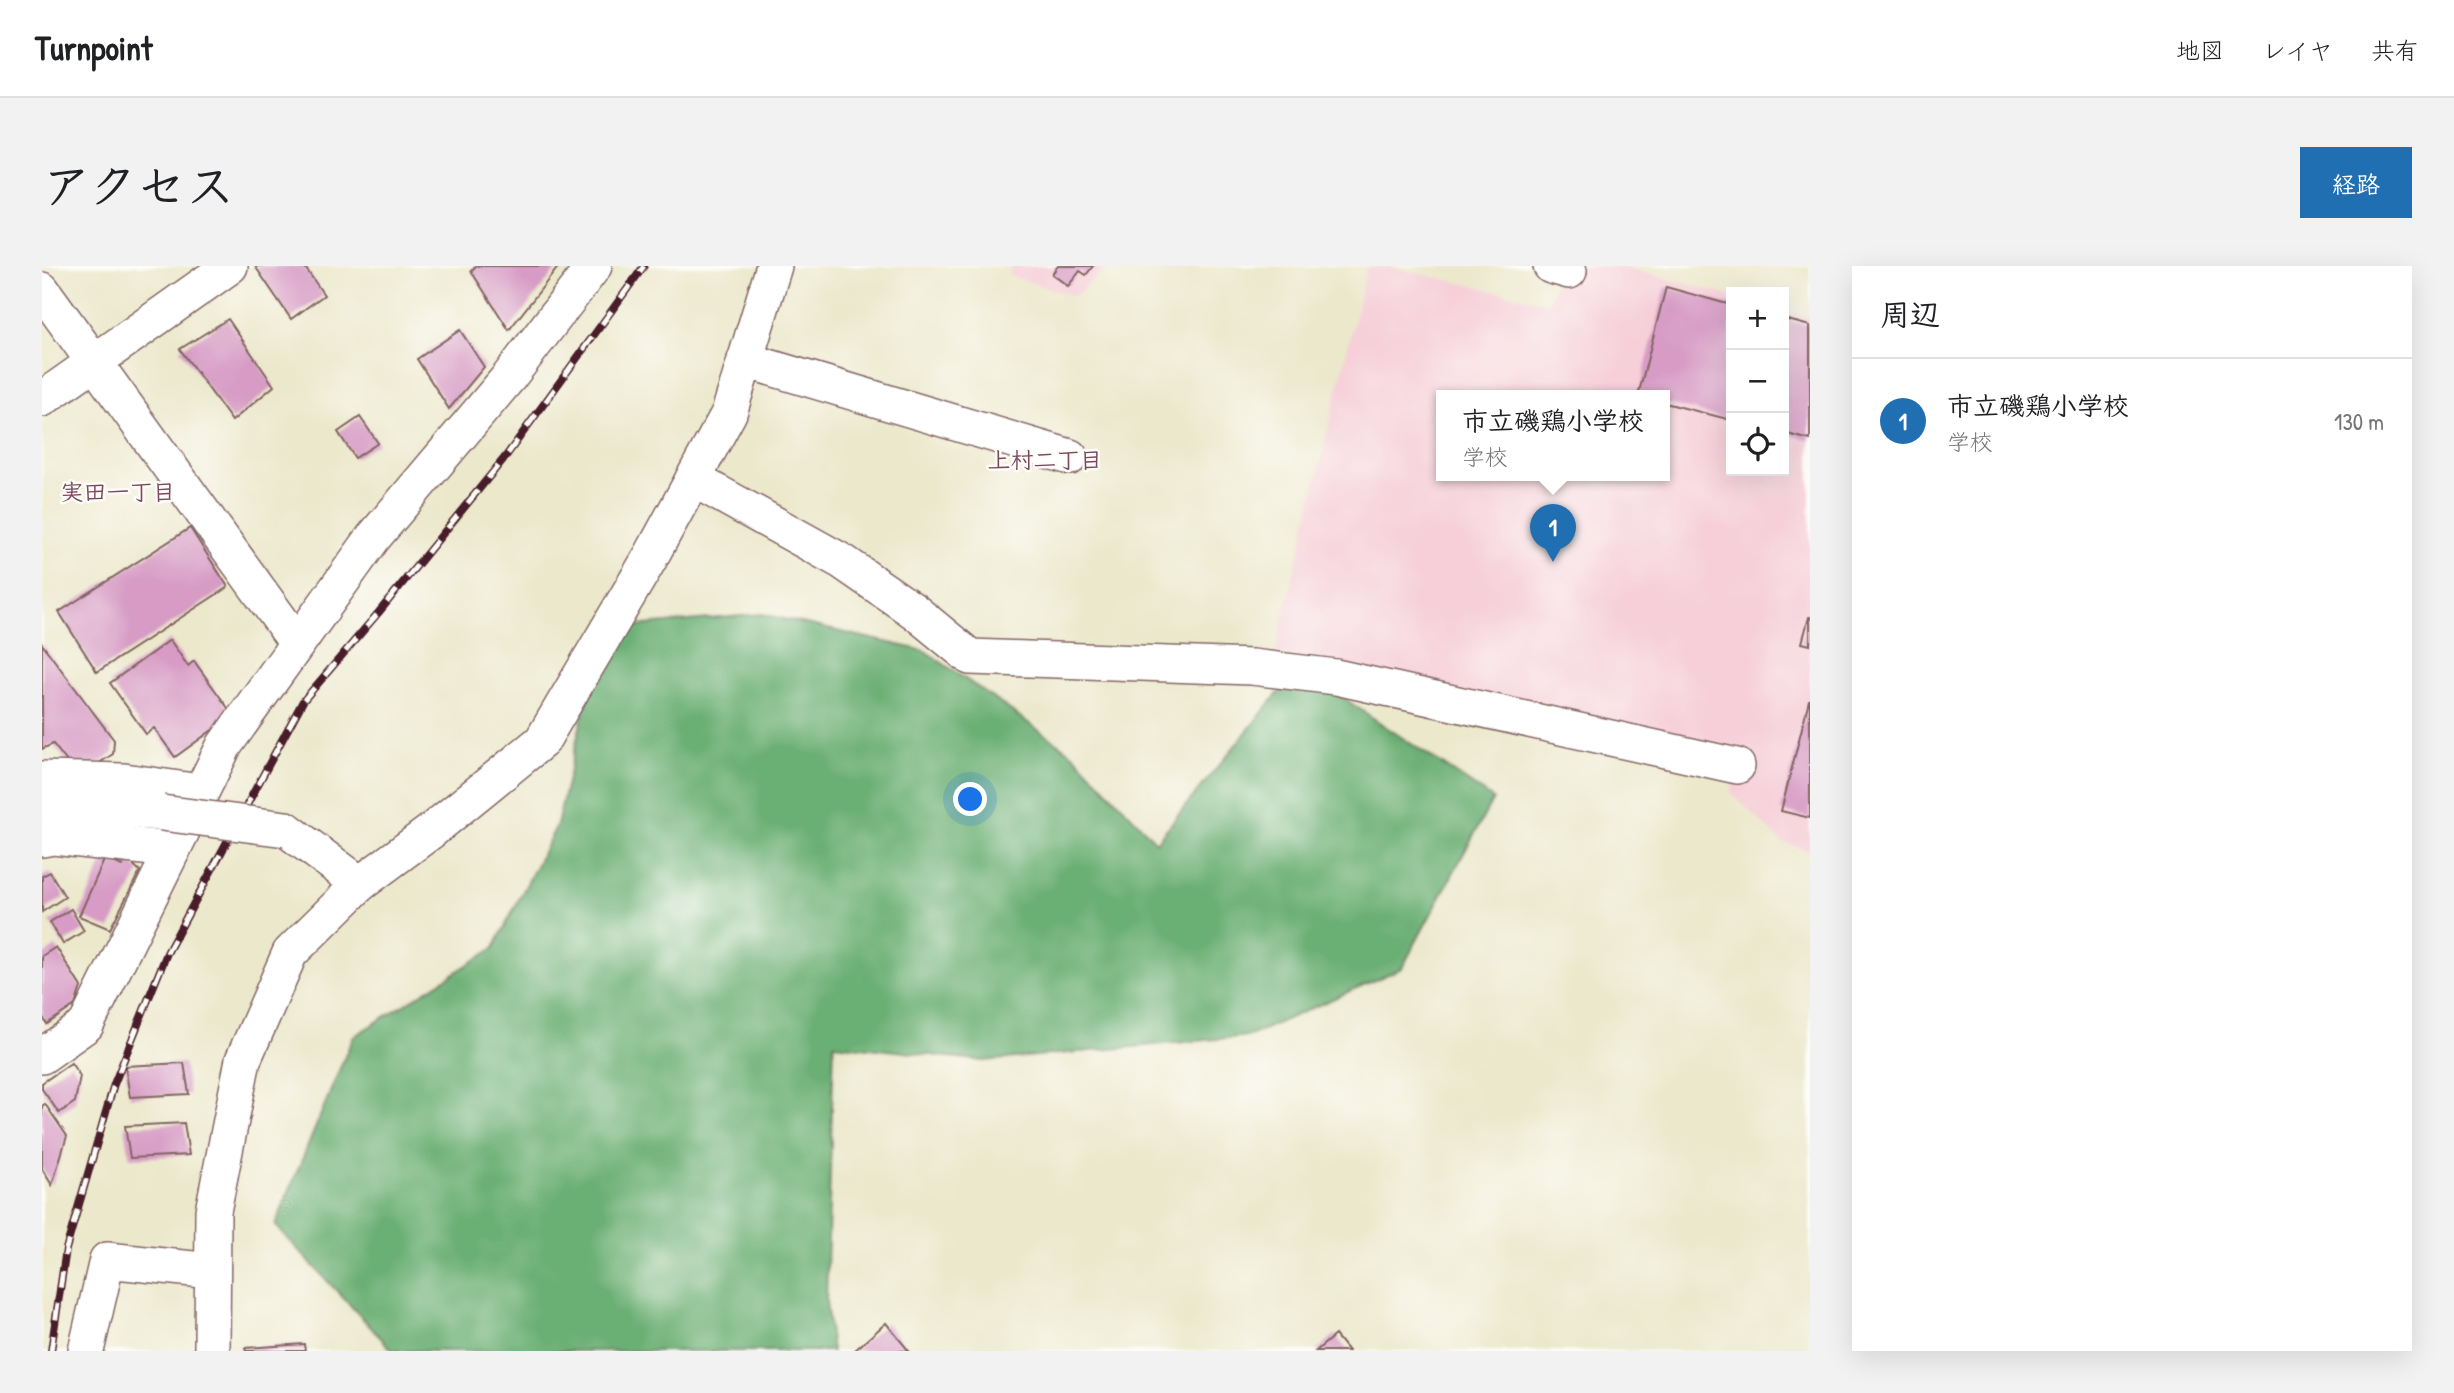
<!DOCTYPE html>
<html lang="ja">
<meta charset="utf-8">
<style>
:root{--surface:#fff;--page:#f2f2f2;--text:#202124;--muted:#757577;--line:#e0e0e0;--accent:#1f6fb2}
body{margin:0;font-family:"Patrick Hand","Klee One",sans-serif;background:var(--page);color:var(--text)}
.controls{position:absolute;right:21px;top:21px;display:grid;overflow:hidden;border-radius:0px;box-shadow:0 7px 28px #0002}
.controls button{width:63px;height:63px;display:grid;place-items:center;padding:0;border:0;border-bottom:2px solid var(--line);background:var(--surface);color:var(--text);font:35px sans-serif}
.you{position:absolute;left:929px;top:534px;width:24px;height:24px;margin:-18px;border:5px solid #fff;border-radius:50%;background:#1a73e8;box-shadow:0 0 0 10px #1a73e833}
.badge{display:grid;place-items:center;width:46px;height:46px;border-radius:50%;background:var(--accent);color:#fff;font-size:23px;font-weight:700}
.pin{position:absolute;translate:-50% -58px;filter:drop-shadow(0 2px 4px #0008)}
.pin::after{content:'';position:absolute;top:37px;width:24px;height:21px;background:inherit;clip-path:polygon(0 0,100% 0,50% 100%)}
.popup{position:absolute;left:1394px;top:124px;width:234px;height:91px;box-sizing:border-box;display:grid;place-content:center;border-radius:0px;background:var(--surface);filter:drop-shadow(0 2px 5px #0005);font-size:23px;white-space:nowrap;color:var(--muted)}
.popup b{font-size:26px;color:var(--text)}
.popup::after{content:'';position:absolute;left:50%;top:100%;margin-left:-14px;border:14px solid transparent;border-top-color:var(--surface)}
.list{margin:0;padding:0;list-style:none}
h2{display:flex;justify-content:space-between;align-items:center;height:91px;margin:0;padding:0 28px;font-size:30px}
h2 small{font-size:23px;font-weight:400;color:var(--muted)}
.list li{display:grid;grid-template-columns:46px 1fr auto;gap:21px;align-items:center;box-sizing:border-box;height:126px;padding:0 28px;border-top:2px solid var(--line)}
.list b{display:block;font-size:26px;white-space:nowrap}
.list p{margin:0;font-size:23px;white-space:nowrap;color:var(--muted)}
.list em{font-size:23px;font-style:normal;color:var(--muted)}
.icon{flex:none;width:38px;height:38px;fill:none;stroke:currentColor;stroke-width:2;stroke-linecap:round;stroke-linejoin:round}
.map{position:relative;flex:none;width:1768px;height:1085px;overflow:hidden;border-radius:0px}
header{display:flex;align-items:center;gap:42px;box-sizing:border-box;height:98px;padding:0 35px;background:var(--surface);border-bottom:2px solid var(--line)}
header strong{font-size:33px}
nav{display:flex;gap:38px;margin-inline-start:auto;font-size:24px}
.intro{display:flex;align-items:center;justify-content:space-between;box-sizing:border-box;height:168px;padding:0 42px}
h1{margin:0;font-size:49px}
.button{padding:18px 32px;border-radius:0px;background:var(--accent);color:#fff;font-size:24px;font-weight:700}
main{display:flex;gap:42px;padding:0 42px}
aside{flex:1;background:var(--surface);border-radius:0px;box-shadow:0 7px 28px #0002}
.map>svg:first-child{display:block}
.built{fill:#f6cfd9;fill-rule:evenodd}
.forest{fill:#6baf73;stroke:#5a674f;stroke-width:2}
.building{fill:#d79bc5}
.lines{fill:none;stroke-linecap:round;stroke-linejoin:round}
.minor-casing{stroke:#836563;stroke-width:38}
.minor{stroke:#fff;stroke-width:35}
.rail-casing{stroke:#4a1f2b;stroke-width:8}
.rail{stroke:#fdfcf7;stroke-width:5;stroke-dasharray:16;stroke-linecap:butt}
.minor-bridge-casing{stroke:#836563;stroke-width:38;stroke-linecap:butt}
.minor-bridge{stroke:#fff;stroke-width:35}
.labels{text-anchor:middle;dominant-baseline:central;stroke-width:5;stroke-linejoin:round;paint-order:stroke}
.neighbourhood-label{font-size:23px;font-weight:bold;fill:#7b4a61;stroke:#fdfcf7}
</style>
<header>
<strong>Turnpoint</strong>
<nav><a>地図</a><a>レイヤ</a><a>共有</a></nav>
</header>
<div class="intro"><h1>アクセス</h1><a class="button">経路</a></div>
<main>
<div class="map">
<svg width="1768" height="1085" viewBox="0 0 1768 1085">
<rect width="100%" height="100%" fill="#fdfcf7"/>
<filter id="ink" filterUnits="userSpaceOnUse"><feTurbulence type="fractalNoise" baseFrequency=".0143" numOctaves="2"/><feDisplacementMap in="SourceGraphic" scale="14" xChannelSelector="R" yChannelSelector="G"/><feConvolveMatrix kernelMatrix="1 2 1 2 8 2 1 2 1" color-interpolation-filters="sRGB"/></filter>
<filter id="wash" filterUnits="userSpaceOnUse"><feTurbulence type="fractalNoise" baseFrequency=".00686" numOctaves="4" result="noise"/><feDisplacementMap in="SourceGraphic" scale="28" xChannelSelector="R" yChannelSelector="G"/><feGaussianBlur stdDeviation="1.57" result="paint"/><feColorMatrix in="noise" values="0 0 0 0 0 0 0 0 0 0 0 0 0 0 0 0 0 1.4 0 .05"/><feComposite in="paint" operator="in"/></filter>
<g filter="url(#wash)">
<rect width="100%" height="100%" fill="#ece8cc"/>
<!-- built -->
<g class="built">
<polygon points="971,0 1066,0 1032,30 966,9"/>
<path d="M 1325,0 L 1345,0 L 1506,37 L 1519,0 L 1578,0 L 1689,30 L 1689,205 L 1742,205 L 1742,45 L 1768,52 L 1768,585 L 1740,576 L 1689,527 L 1698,486 L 1233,387 ZM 1399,130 L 1623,130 L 1623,210 L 1399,210 Z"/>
</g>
<!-- forest -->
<polygon class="forest" points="720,348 883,385 1031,488 1114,576 1257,402 1451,533 1360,702 1207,770 942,795 792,778 784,1035 790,1085 351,1085 233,959 311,771 452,682 515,559 561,363"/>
<g id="blocks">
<!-- building -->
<g class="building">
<polygon points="213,0 262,0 282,29 249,53"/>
<polygon points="434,0 517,0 467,64 429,5"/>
<polygon points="1016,0 1051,0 1044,9 1038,5 1026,20 1010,8"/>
<polygon points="1624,21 1689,39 1689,154 1623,137 1623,130 1596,130"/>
<polygon points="186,53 232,120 190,155 138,83"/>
<polygon points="1742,53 1768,60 1768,174 1742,167"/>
<polygon points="418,64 442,101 407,143 375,93"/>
<polygon points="318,151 336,177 313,192 296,166"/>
<polygon points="148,262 186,321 55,406 17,346"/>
<polygon points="1767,351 1768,351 1768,379 1760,377"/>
<polygon points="128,374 146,400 152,395 191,449 133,491 112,462 104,468 68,417"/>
<polygon points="0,378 72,474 71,488 54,499 30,502 11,478 0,483"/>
<polygon points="1767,434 1768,434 1768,552 1739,545"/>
<polygon points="63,592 80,600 85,593 98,605 68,663 37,650"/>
<polygon points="8,606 23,631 0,646 0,610"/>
<polygon points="29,643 42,665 21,678 8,656"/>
<polygon points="14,681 39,721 33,739 5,758 0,750 0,690"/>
<polygon points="29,797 38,810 33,836 17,847 0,823 0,817"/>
<polygon points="142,797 147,828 88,831 83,800"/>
<polygon points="3,838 25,870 10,919 0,903 0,840"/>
<polygon points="142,857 147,889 88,892 83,860"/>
<polygon points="844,1057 867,1085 812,1085"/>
<polygon points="1293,1069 1306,1085 1274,1085"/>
<polygon points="262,1078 263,1085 204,1085 203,1082"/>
</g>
</g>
</g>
<g filter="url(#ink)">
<use href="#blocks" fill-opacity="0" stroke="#836563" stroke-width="2"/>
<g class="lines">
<defs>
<g id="minor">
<polyline points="1509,0 1527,5"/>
<polyline points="0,24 255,377"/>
<polyline points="703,94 1028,191"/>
<polyline points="0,133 188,0"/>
<polyline points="651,213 801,296 872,345 928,391 1210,401 1294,411 1695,500"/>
<polyline points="0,513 82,515 158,526"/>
<polyline points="0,538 120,547"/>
<polyline points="244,563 318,618"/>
<polyline points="0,573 12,571 129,584"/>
<polyline points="0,790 44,759 182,480 331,272 467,111 552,0"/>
<polyline points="44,1085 65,994 170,1005"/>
<polyline points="170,1085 171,945 201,794 248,687 318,618 388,566 500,475 608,292 687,147 732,0"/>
</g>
</defs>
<!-- minor casing -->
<use href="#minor" class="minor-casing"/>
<!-- minor -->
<use href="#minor" class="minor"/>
<defs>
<polyline id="rail" points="9,1085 24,983 72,818 125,687 261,435 337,346 464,190 602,0"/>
</defs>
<!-- rail casing -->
<use href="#rail" class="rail-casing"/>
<!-- rail -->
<use href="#rail" class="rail"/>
<defs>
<polyline id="minor-bridge" points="120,547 244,563"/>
</defs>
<!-- minor-bridge casing -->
<use href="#minor-bridge" class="minor-bridge-casing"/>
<!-- minor-bridge -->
<use href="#minor-bridge" class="minor-bridge"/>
</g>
</g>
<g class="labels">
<!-- neighbourhood labels -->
<g class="neighbourhood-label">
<text x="1003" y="193">上村二丁目</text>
<text x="76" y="225">実田一丁目</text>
</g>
</g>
</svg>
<div class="controls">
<button>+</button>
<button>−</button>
<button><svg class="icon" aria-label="locate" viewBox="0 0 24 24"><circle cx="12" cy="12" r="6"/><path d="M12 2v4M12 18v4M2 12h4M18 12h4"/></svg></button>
</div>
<div class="you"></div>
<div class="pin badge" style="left:1511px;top:296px">1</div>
<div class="popup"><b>市立磯鶏小学校</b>学校</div>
</div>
<aside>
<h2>周辺<small></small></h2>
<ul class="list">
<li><span class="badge">1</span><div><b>市立磯鶏小学校</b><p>学校</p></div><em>130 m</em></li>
</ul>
</aside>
</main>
